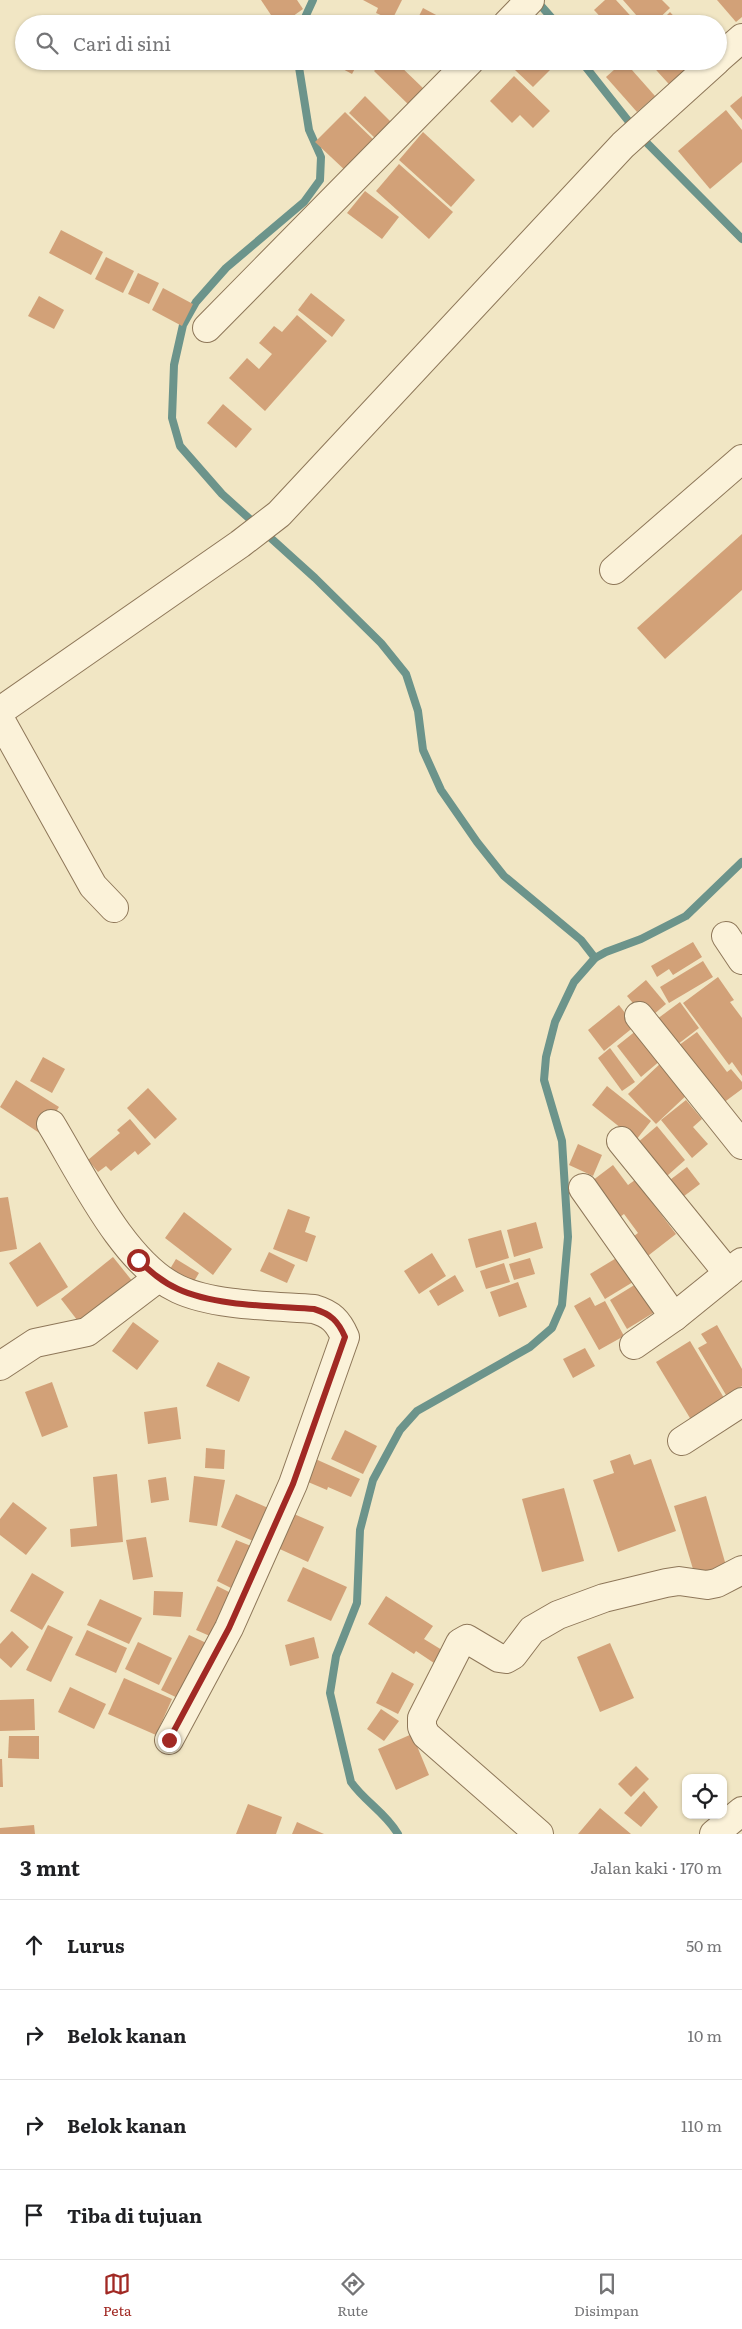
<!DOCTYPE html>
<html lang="id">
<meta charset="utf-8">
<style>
:root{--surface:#fff;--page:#f6f6f6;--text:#202124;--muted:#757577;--line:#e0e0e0;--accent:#a12924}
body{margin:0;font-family:Literata,serif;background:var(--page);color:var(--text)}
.controls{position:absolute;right:15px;bottom:15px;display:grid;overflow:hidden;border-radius:10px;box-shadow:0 1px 4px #0004}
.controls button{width:45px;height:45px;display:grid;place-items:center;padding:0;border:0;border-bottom:1px solid var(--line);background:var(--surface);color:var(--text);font:25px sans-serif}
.stop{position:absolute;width:15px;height:15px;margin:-11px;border:4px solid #a12924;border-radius:50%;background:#fff}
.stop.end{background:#a12924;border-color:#fff;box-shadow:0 1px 5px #0008}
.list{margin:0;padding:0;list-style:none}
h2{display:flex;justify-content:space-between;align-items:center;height:65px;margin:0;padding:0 20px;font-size:21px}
h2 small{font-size:16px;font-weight:400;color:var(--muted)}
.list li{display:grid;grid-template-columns:32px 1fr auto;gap:15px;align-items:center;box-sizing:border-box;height:90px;padding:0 20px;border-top:1px solid var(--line)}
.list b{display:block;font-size:19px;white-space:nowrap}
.list em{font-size:16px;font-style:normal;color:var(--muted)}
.icon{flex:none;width:28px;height:28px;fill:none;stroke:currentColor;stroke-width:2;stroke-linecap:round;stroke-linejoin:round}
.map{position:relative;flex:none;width:742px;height:1834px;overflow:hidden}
.search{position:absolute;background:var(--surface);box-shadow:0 1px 4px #0004;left:15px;right:15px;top:15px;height:55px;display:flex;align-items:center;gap:12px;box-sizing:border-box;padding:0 18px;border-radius:28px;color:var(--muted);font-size:19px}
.sheet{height:425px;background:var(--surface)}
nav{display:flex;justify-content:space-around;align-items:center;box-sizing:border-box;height:70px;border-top:1px solid var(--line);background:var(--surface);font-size:14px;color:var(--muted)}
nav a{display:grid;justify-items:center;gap:2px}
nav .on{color:var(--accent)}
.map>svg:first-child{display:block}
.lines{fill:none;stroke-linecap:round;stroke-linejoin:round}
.stream{stroke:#6c948b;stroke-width:8}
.building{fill:#d2a178}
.minor-casing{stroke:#8e7759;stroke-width:30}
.minor{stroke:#fbf2d9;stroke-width:28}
.route{stroke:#a12924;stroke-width:6}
</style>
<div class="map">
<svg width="742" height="1834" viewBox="0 0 742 1834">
<rect width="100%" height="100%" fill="#f1e6c4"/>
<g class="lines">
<!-- stream -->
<g class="stream">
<polyline points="536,0 557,24"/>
<polyline points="302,24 313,0"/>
<polyline points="298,61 309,130 321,157 320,180 304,202 226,268 196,302 183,325 174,365 172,418 180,446 222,494 315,578 381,643 406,674 418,711 423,750 441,790 477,842 504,876 581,940 595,958"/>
<polyline points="581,61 641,137 742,239"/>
<path d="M 398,1834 C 385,1812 365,1802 351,1782 L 330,1693 L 336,1656 L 357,1603 L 360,1530 L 373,1480 L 400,1430 L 417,1411 L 530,1347 L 552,1328 L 562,1305 L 568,1237 L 562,1141 L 544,1080 L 546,1057 L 555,1022 L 574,982 L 595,958 L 606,952 L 641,939 L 686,916 L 742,862"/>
</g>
</g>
<!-- building -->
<g class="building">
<polygon points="261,0 297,0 303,9 282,24 277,24"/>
<polygon points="363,0 402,0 392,20 376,13 378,8"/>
<polygon points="605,0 616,0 638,24 607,24 594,10"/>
<polygon points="623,0 662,0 670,8 653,24 644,24"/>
<polygon points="717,0 742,0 742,17 736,22"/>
<polygon points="423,8 453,24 415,24"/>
<polygon points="670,12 681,24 658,24"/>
<polygon points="349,16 364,24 345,24"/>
<polygon points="328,61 359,61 352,74"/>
<polygon points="384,61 395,61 426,91 411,107 374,71"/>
<polygon points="523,61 544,61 551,69 533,87 515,70"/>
<polygon points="624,61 655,96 637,112 606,77"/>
<polygon points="648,61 695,61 684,71 676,92"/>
<polygon points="514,76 550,111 533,128 520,115 512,123 490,101"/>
<polygon points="365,96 393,124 378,141 349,113"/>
<polygon points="742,96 742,120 730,106"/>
<polygon points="726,110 742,130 742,162 710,189 678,151"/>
<polygon points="345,112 377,143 348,173 315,142"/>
<polygon points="423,132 475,180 451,207 399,160"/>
<polygon points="399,164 453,212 429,239 376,191"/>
<polygon points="365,191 399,217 382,239 347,213"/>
<polygon points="61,230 103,252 91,275 49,253"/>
<polygon points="106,257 134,271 123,293 95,279"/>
<polygon points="138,273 159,283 149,304 128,294"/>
<polygon points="163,288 193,304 182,326 152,310"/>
<polygon points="311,293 345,320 332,337 298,310"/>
<polygon points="39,296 64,310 54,329 28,316"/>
<polygon points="297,315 327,341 265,411 229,378 247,358 259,369 272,354 259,343 274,326 282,332"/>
<polygon points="223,404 252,429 236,448 207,423"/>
<polygon points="742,534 742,590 665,659 637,628"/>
<polygon points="693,942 702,957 673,975 669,969 657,977 651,966"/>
<polygon points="703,961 713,977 669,1003 660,987"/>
<polygon points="718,977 734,1000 730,1002 742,1018 742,1076 732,1062 729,1065 683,1003"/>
<polygon points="646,980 666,1004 647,1020 627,996"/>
<polygon points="680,1002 699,1028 669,1051 649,1025"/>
<polygon points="619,1005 635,1026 604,1051 588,1030"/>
<polygon points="637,1030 661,1060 641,1077 617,1046"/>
<polygon points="697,1032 727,1072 731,1069 742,1082 742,1089 715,1109 671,1051"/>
<polygon points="610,1048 635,1082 622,1091 598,1058"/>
<polygon points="43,1057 65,1069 52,1093 30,1081"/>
<polygon points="662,1062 690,1092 656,1124 628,1094"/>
<polygon points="16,1080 59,1107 41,1134 0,1107"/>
<polygon points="607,1086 651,1121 636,1140 592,1105"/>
<polygon points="148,1088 177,1119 155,1139 127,1108"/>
<polygon points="686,1100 702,1119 693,1127 708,1144 692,1158 661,1120"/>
<polygon points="130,1119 151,1144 138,1155 135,1151 111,1171 106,1166 98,1172 88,1160 120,1133 117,1130"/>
<polygon points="657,1126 685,1160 659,1183 630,1149"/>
<polygon points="578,1144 602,1155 593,1176 569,1165"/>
<polygon points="613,1165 628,1185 635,1180 676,1234 640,1262 625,1243 638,1233 624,1214 612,1223 584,1187"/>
<polygon points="687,1167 700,1184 675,1203 662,1186"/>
<polygon points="8,1197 17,1249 0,1252 0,1198"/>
<polygon points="288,1209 310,1217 305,1232 316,1236 307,1262 273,1249"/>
<polygon points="184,1212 232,1249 213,1275 165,1238"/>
<polygon points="536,1222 543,1248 514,1257 507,1230"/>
<polygon points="501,1230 509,1258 476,1268 468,1239"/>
<polygon points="40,1242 68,1287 37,1307 9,1263"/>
<polygon points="269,1252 295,1265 287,1283 260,1271"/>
<polygon points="432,1253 446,1276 419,1294 404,1271"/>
<polygon points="623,1254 638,1279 605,1299 590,1274"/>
<polygon points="113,1257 137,1287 84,1329 61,1299"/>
<polygon points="530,1258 535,1274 514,1280 509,1264"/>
<polygon points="176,1259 199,1273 190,1288 167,1274"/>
<polygon points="504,1263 510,1282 486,1289 480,1271"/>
<polygon points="455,1275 464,1291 438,1306 429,1291"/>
<polygon points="641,1281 658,1310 627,1329 610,1300"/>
<polygon points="518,1282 527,1307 499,1317 490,1292"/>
<polygon points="590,1297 595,1306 605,1301 624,1336 599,1350 574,1306"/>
<polygon points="133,1322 159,1341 137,1370 112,1351"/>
<polygon points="717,1325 742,1369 742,1386 726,1395 698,1348 707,1343 701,1334"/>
<polygon points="690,1341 727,1403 693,1423 656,1362"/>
<polygon points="585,1348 595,1366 573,1378 563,1359"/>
<polygon points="218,1362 250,1377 239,1402 206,1386"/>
<polygon points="52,1382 68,1427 42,1437 25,1392"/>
<polygon points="177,1407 181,1439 148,1444 144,1412"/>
<polygon points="345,1430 377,1446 363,1474 331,1459"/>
<polygon points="206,1448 225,1450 224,1469 205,1468"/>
<polygon points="630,1454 634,1465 651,1459 676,1531 618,1552 593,1480 614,1473 610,1461"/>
<polygon points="311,1457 360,1479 351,1497 328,1487 327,1490 301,1479"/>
<polygon points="117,1474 123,1542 71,1547 70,1529 97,1526 93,1477"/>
<polygon points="194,1476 225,1480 217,1526 189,1522"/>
<polygon points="166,1477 169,1500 151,1503 148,1480"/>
<polygon points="564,1488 584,1561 542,1572 522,1499"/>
<polygon points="236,1494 275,1511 260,1544 221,1527"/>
<polygon points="706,1496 727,1569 696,1579 674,1506"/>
<polygon points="13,1502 47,1528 26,1555 0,1535 0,1519"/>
<polygon points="287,1511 324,1527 308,1562 271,1545"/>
<polygon points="146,1537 153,1577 133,1580 126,1540"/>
<polygon points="236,1540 261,1550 241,1593 217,1581"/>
<polygon points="303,1567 347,1587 331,1621 287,1601"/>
<polygon points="32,1573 64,1592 42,1630 10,1611"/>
<polygon points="217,1586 239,1597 219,1640 196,1630"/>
<polygon points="154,1591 183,1592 181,1617 153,1615"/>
<polygon points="386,1596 433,1626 424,1639 442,1650 434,1663 416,1651 414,1654 368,1624"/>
<polygon points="100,1599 142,1618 129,1644 87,1625"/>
<polygon points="48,1625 73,1637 51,1682 26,1670"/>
<polygon points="87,1630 127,1648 116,1673 75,1655"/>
<polygon points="12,1631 29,1647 11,1668 0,1658 0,1644"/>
<polygon points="189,1635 213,1646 186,1702 161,1690"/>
<polygon points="314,1637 319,1658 290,1666 285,1645"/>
<polygon points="138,1642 172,1658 159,1685 125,1669"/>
<polygon points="610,1643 634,1698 600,1712 577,1657"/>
<polygon points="392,1672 414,1684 398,1714 376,1703"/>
<polygon points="124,1678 172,1699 156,1735 108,1714"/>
<polygon points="70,1687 106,1704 94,1729 58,1712"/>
<polygon points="34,1699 35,1730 0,1731 0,1700"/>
<polygon points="381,1709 399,1721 384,1741 367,1729"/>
<polygon points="412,1734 429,1775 396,1790 378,1749"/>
<polygon points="9,1736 39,1736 39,1759 8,1758"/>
<polygon points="0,1759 2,1759 3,1787 0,1787"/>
<polygon points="636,1766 649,1779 631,1797 618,1784"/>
<polygon points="644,1791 658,1807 641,1827 624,1813"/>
<polygon points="248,1804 282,1817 276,1834 236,1834"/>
<polygon points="600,1808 631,1834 578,1834"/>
<polygon points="297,1822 324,1834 292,1834"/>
<polygon points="34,1825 35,1834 0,1834 0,1828"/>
</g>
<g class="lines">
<defs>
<g id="minor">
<polyline points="507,24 530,0"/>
<polyline points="718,59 742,38"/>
<polyline points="207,328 470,61"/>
<polyline points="614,570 742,459"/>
<polyline points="0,711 240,544 279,514 623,145 716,61"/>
<polyline points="0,719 93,886 114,908"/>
<polyline points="726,936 742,960"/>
<polyline points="639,1016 742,1145"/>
<path d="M 51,1124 C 82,1175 124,1264 178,1289 C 214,1306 274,1306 314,1309 C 331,1314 338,1321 345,1337 L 293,1484 L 229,1628 L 169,1740"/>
<polyline points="621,1141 728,1273"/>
<polyline points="583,1188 674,1317"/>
<polyline points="634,1345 674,1317 742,1262"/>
<polyline points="0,1366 35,1343 87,1332 158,1278"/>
<polyline points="682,1441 742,1402"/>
<polyline points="539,1834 426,1735 422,1727 422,1718 460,1643 467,1639 499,1658 506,1659 513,1655 532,1630 558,1615 604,1598 666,1583 679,1581 707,1585 717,1583 742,1570"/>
<polyline points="714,1834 742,1811"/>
</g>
</defs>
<!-- minor casing -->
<use href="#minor" class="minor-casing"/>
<!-- minor -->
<use href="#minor" class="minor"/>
</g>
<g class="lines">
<!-- route -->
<path class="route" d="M 138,1260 C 150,1271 162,1282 178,1289 C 214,1306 274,1306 314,1309 C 331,1314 338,1321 345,1337 L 293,1484 L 229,1628 L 169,1740"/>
</g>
</svg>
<div class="controls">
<button><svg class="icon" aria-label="locate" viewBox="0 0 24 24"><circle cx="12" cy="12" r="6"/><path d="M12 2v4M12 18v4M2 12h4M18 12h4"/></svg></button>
</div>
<div class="stop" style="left:138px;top:1260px"></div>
<div class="stop end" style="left:169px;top:1740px"></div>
<div class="search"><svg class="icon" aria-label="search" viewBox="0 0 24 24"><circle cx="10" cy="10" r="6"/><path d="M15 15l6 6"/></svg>Cari di sini</div>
</div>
<section class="sheet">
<h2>3 mnt<small>Jalan kaki · 170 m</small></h2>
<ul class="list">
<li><svg class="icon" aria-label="ahead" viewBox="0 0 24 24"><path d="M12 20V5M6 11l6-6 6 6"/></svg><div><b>Lurus</b></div><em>50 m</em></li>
<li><svg class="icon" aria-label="right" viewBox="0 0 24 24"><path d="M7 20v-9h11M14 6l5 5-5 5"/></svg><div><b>Belok kanan</b></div><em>10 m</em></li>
<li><svg class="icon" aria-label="right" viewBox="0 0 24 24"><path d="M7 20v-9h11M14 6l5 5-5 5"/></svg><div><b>Belok kanan</b></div><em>110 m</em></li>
<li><svg class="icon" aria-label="arrive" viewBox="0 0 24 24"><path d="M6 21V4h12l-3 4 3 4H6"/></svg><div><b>Tiba di tujuan</b></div></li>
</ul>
</section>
<nav>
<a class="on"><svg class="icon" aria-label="map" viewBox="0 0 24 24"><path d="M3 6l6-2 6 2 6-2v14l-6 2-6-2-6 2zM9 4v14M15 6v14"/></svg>Peta</a>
<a><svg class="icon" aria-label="directions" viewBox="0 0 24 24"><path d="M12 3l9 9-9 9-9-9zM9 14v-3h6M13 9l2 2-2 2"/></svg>Rute</a>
<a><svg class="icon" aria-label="saved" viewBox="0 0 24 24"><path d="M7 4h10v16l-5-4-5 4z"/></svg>Disimpan</a>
</nav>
